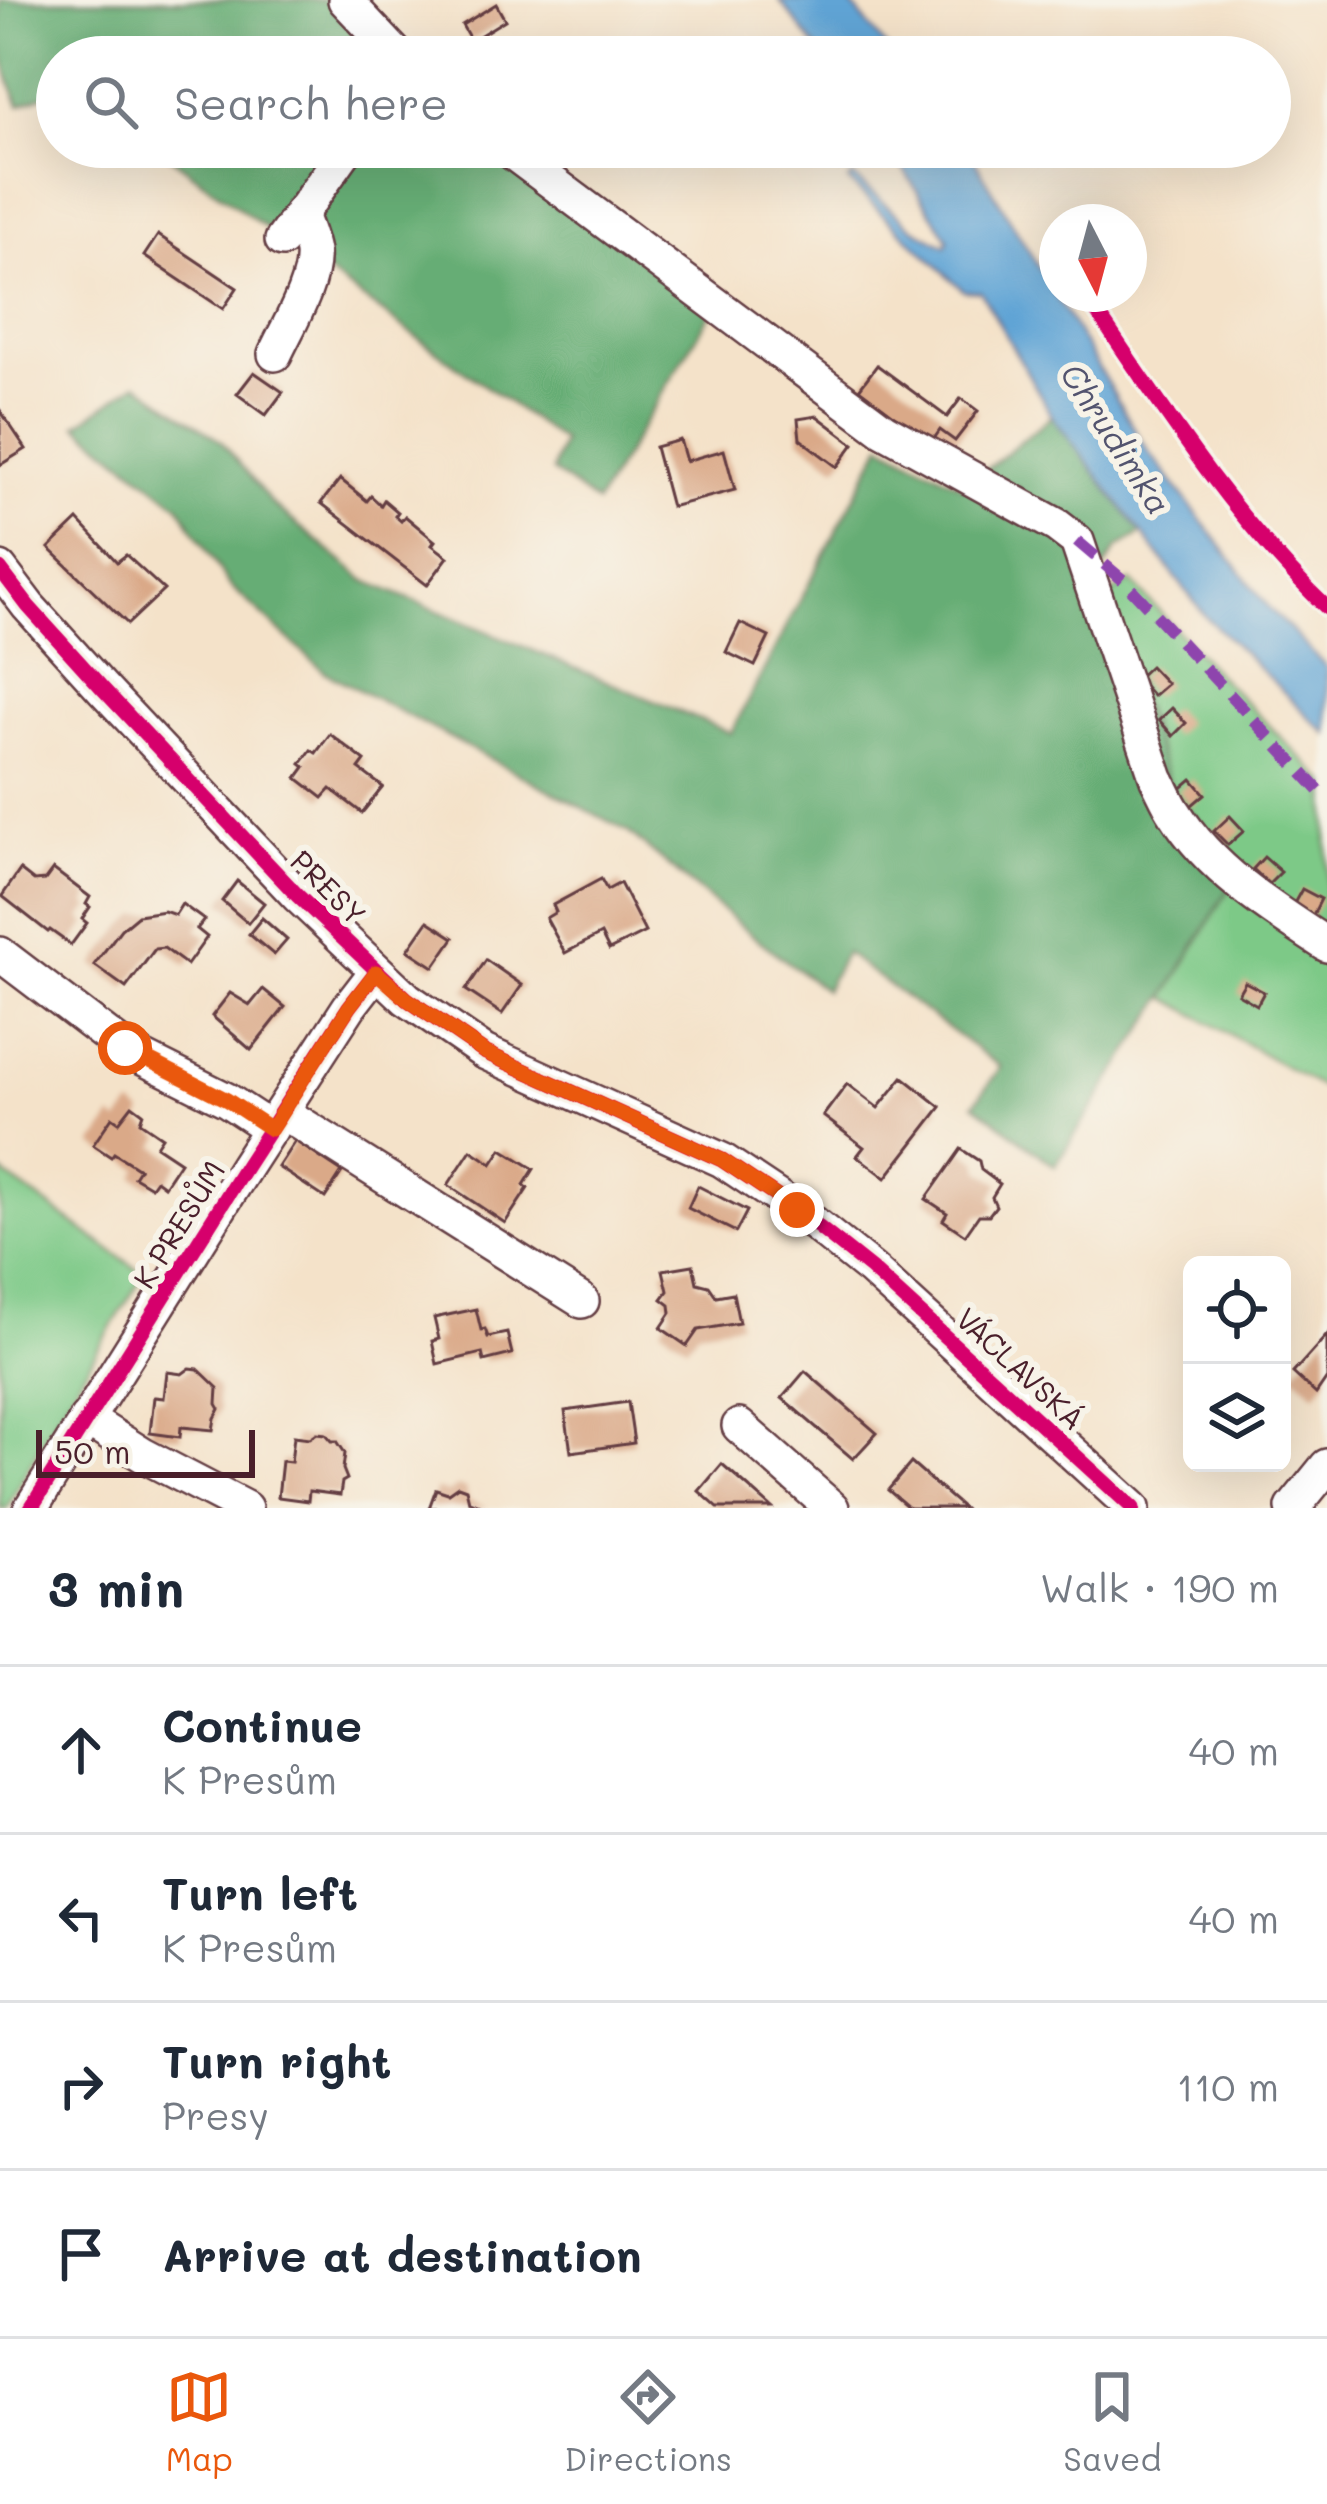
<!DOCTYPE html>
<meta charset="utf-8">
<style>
:root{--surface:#fff;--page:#f6f6f7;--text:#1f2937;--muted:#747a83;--line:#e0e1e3;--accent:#ea580c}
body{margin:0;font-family:Mali,sans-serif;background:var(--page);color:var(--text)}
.controls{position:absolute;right:36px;bottom:36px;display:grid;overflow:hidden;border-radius:18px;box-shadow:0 12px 48px #0002}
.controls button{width:108px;height:108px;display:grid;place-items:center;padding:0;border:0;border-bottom:3px solid var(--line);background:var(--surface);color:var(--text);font:60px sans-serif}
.compass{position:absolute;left:1039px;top:204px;width:108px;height:108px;border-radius:50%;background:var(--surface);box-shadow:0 12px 48px #0002;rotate:174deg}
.scale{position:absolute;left:36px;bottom:30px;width:219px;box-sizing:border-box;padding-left:12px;border:6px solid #4a1f2b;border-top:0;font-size:33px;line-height:42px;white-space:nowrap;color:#4a1f2b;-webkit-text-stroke:9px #f7f3e8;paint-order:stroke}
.stop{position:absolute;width:36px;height:36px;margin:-27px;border:9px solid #ea580c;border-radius:50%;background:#fff}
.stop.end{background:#ea580c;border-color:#fff;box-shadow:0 3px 12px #0008}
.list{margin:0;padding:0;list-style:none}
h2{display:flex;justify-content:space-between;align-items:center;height:156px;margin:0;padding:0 48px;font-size:51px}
h2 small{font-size:39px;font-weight:400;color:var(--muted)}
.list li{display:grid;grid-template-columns:78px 1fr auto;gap:36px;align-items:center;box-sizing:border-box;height:168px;padding:0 48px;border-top:3px solid var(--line)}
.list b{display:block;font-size:45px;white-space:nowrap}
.list p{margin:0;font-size:39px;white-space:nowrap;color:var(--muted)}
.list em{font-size:39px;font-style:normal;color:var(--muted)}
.icon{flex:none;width:66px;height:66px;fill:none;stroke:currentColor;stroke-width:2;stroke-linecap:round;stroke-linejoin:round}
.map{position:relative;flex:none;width:1327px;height:1508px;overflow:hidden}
.search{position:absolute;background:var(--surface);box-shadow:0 12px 48px #0002;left:36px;right:36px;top:36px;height:132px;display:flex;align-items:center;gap:30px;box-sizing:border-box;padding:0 42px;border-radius:66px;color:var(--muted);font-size:45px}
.sheet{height:828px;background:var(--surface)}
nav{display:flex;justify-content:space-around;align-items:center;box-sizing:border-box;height:168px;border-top:3px solid var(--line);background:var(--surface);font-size:33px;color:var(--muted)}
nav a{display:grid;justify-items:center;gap:6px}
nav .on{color:var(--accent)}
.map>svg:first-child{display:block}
.green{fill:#7dc987;stroke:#647459;stroke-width:3}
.forest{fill:#66ad74;stroke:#586650;stroke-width:3}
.water{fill:#61a4d5;stroke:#566280;stroke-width:3}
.building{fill:#daa988}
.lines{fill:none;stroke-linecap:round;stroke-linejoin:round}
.minor-casing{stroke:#643c43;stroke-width:38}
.minor{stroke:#fff;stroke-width:33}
.quiet{stroke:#8e44ad;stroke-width:12;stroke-dasharray:24 12;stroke-linecap:butt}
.cycleway-casing{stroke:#f7f3e8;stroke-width:22}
.cycleway{stroke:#d6006c;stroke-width:15}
.route{stroke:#ea580c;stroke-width:15}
.labels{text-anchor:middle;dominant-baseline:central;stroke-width:12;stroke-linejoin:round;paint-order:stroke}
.street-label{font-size:30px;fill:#4a1f2b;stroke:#f7f3e8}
.water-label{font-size:33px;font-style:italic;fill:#53546f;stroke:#f7f3e8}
</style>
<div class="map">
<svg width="1327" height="1508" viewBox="0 0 1327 1508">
<rect width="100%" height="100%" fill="#f7f3e8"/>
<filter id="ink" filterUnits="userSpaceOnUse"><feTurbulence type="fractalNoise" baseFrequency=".00833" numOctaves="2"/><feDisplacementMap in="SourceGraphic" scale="24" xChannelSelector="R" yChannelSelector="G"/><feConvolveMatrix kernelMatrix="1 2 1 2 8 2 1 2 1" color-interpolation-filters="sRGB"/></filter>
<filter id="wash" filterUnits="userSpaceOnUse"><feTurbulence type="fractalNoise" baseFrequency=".004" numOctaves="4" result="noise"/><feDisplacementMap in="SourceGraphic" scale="48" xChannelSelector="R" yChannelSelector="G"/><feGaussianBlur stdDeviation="2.7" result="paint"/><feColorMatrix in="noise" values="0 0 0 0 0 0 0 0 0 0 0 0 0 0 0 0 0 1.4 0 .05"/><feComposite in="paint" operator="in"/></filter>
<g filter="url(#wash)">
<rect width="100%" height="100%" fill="#f4e2c9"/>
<!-- green -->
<g class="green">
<polygon points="1131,581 1225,682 1327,783 1327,1091 1165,997 1242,866 1172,793 1105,598"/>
<polygon points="0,1171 144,1274 48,1431 7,1508 0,1508"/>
</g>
<!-- forest -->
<g class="forest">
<path d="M 0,0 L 327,0 L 389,57 L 57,57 L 57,90 L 20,105 C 0,63 0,45 0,0 Z"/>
<polygon points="157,147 332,147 271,232"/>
<polygon points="362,147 494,147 712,311 596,503 552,471 562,441 326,272 314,218"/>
<polygon points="137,383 221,441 272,504 366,581 731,733 882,444 964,487 1052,416 1142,534 1118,548 1099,576 1172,793 1242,866 1165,997 1055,1166 974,1104 1001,1067 845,953 825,990 748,932 627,831 325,672 228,584 179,505 77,425"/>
</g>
<!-- water -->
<g class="water">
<polygon points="779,0 848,0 894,57 823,57"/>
<polygon points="893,147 967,147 1146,448 1270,609 1327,668 1327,734 1206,617 1052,416 981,292 964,291 848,181 853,176 913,228 946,246 948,239 900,164"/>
</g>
<g id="blocks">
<!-- building -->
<g class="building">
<polygon points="496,4 505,20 471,41 462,25"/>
<polygon points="158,235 237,288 223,309 144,256"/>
<polygon points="877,365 947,417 961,398 978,411 955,441 940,430 931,443 859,389"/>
<polygon points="254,372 283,392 266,415 237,394"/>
<polygon points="0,410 26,449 0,465"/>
<polygon points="817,416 854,444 837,467 800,439 798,419"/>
<polygon points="680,440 686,461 724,450 735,490 671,507 655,447"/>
<polygon points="340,479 367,501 371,496 381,505 384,500 398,512 395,516 401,521 405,516 435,541 432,545 448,557 427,585 321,503"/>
<polygon points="78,520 117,562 126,555 164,590 128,624 49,548"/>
<polygon points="740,623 769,637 755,666 726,652"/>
<polygon points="1150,666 1167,684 1153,696 1137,678"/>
<polygon points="1172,708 1186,723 1173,736 1159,720"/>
<polygon points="330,734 365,761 359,769 383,787 362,813 331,789 323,798 297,778 305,767 301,764 311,750 316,753"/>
<polygon points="1192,779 1205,794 1191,806 1178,791"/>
<polygon points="1230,816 1244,831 1228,845 1214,831"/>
<polygon points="1264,857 1281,872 1269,884 1253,869"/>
<polygon points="53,869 90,897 86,904 90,907 82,919 87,923 71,945 50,930 48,932 2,896 20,870 34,881 45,880"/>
<polygon points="601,879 607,890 620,883 645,932 609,950 601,934 565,953 546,918 556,912 553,905"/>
<polygon points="237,881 264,903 248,923 222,901"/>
<polygon points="1302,889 1321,899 1312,917 1292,907"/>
<polygon points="182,904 204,920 197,929 207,937 187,965 164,948 155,949 126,988 94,965 121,929 138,915 164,911 175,915"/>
<polygon points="262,918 287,940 274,955 249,934"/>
<polygon points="428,921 454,938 434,967 408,950"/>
<polygon points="486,960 522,985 502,1014 466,990"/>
<polygon points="1245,982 1264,992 1257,1005 1238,994"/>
<polygon points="263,989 285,1007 251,1050 212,1016 230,993 250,1005"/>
<polygon points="903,1077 941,1107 886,1178 857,1156 864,1147 823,1116 847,1084 878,1108"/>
<polygon points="132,1105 143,1113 140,1122 162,1137 156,1146 180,1162 164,1186 156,1180 151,1187 134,1177 139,1169 114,1153 111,1157 93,1145 112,1117 119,1122"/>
<polygon points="295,1141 342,1172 325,1198 278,1167"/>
<polygon points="502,1149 534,1169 524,1185 528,1188 505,1223 448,1185 471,1150 492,1164"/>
<polygon points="961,1149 979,1161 981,1170 1000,1184 992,1197 996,1206 989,1215 979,1215 965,1235 943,1220 947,1213 926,1199"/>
<polygon points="698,1186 747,1211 736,1232 688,1208"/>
<polygon points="693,1265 697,1283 709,1286 716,1296 733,1293 739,1323 698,1330 687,1346 661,1328 671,1313 670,1305 662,1299 668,1291 663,1270"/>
<polygon points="476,1309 481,1330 485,1329 488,1337 507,1333 512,1354 484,1361 482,1353 437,1364 432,1341 439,1339 434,1318"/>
<polygon points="1327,1335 1327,1378 1316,1394 1293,1373"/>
<polygon points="190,1368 198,1369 218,1388 217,1404 220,1409 215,1418 213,1430 181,1427 180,1437 150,1433 154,1397 164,1398 167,1372 182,1374"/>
<polygon points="805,1371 877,1433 853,1459 782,1398"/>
<polygon points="628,1402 634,1443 571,1452 565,1411"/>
<polygon points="317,1433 326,1434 332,1441 337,1441 345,1453 343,1469 347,1479 342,1482 340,1495 309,1491 308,1501 278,1497 282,1461 291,1462 294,1436 310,1438"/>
<polygon points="911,1463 935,1484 963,1508 909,1508 888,1490"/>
<polygon points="722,1464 746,1485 772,1508 718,1508 699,1491"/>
<polygon points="458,1486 466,1489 469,1501 488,1508 429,1508 436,1489 448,1493"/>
</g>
</g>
</g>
<g filter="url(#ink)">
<use href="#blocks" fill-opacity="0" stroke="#643c43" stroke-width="3"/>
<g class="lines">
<defs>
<g id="minor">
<polyline points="345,0 399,57"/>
<path d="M 505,147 L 884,430 L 1056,525 L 1077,541 L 1157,779 C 1163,790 1168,803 1175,813 C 1210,870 1273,910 1327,945"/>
<polyline points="282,240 348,147"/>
<path d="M 275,354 C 288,326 315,282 312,252 C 310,239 304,226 300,214"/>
<polyline points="0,569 28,606 104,690 298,896 407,999 484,1052 722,1160 797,1210 871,1269 1133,1508"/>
<polyline points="0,954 125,1049 227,1100 271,1129"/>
<polyline points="282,1112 582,1301"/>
<polyline points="86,1419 143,1455 245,1508"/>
<polyline points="739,1426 832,1508"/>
<polyline points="31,1508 246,1166 349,1007 376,972"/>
<polyline points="1293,1508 1327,1466"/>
</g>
</defs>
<!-- minor casing -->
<use href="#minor" class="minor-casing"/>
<!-- minor -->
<use href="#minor" class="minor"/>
<!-- quiet -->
<polyline class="quiet" points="1077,541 1123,580 1327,799"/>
<defs>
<g id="cycleway">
<path d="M 1085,294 C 1159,403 1232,517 1327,608"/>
<polyline points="0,569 28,606 104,690 298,896 407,999 484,1052 722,1160 797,1210 871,1269 1133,1508"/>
<polyline points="31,1508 246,1166 349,1007 376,972"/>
</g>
</defs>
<!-- cycleway casing -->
<use href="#cycleway" class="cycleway-casing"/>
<!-- cycleway -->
<use href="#cycleway" class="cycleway"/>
</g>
</g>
<g class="lines" filter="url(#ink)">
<!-- route -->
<polyline class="route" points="125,1048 227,1100 271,1129 349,1007 376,972 407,999 484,1052 722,1160 797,1210"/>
</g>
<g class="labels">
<!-- street labels -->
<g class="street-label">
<text transform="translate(329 887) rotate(45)">PRESY</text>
<text transform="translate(178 1224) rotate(-58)">K PRESŮM</text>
<text transform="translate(1021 1368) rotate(43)">VÁCLAVSKÁ</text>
</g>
<!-- water labels -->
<g class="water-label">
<text transform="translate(1117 438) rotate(57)">Chrudimka</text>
</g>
</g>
</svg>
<div class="controls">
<button><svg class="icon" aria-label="locate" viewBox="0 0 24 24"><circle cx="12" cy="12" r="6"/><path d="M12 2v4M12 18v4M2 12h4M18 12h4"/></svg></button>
<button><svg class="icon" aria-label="layers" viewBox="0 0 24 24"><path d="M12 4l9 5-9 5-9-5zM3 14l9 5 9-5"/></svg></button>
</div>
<svg class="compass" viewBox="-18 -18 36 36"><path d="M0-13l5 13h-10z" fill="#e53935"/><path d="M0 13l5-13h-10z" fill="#747a83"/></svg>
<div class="scale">50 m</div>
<div class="stop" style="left:125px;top:1048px"></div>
<div class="stop end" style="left:797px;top:1210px"></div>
<div class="search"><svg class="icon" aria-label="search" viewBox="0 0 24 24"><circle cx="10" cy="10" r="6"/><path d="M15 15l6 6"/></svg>Search here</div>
</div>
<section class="sheet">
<h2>3 min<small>Walk · 190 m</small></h2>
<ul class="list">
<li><svg class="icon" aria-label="ahead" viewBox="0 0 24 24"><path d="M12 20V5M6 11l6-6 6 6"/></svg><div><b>Continue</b><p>K Presům</p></div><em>40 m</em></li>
<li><svg class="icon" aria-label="left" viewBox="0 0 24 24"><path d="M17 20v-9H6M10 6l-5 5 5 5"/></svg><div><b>Turn left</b><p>K Presům</p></div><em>40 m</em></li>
<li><svg class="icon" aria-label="right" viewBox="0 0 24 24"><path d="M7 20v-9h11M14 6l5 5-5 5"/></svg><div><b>Turn right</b><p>Presy</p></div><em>110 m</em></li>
<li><svg class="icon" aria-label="arrive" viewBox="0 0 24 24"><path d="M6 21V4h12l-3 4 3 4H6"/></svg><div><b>Arrive at destination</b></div></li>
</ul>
</section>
<nav>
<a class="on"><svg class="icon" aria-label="map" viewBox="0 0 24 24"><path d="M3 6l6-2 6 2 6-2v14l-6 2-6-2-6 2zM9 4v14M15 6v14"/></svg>Map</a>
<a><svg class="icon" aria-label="directions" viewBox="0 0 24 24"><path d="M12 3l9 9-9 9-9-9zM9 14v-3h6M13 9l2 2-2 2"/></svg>Directions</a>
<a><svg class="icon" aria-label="saved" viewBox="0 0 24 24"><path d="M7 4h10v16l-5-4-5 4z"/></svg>Saved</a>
</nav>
